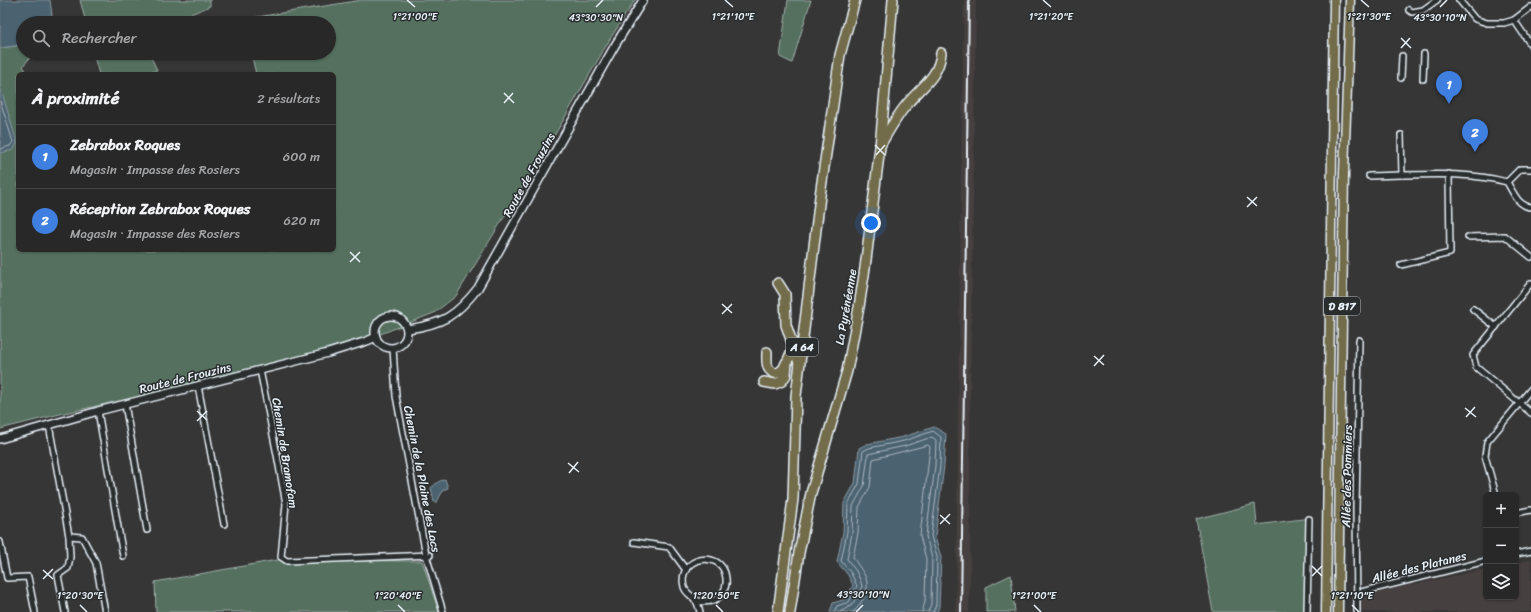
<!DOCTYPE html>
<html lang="fr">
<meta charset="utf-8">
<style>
:root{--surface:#292828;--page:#353434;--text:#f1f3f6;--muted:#a5a6a8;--line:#454445;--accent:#bca0f2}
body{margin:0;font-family:Sriracha,sans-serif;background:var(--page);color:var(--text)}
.controls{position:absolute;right:12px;bottom:12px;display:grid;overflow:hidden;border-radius:6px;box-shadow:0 1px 3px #0004}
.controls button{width:36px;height:36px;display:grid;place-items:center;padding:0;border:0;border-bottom:1px solid var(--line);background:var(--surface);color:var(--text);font:20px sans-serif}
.you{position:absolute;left:871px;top:223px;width:14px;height:14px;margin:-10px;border:3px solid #fff;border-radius:50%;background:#1a73e8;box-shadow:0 0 0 6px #1a73e833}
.badge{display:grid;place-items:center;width:26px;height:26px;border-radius:50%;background:var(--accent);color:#fff;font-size:13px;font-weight:700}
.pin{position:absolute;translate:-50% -33px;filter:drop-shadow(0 1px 2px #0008)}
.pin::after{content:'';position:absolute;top:21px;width:14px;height:12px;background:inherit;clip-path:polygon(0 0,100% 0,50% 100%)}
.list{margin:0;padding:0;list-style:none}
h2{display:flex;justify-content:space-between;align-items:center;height:52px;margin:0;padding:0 16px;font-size:17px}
h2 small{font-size:13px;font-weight:400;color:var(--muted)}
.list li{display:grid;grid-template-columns:26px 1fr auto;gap:12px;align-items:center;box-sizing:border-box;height:64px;padding:0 16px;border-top:1px solid var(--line)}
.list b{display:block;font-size:15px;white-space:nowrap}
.list p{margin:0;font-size:13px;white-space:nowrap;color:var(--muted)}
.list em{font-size:13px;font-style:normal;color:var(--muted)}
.icon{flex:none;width:22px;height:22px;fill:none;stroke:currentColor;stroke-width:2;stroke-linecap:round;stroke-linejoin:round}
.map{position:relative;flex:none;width:1531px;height:612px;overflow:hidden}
.search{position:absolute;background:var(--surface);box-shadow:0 1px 3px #0004;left:16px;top:16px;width:320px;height:44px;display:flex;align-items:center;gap:10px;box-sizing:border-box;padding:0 14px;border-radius:22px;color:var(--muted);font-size:15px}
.panel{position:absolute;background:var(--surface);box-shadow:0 1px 3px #0004;left:16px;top:72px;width:320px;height:180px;border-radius:6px}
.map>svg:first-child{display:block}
.built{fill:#46403f}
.green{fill:#556f5e;stroke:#9eb0ab}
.water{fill:#4c6270;stroke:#8a9ba6}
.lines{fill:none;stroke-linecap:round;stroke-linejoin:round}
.shore{stroke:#aab8c2;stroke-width:1}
.minor-casing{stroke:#e8f1f8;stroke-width:8}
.secondary-casing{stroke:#e8f1f8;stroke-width:10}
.primary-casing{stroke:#e8f1f8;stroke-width:11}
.motorway-casing{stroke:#e8f1f8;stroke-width:12}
.minor{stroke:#2a2d2e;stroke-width:5}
.secondary{stroke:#2a2d2e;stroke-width:7}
.primary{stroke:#736c4b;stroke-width:8}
.motorway{stroke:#736c4b;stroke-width:9}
.rail{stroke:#e8f1f8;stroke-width:2}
.ticks{fill:none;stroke:#e8f1f8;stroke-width:1.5}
.labels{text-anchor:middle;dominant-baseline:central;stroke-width:3;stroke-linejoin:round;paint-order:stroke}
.shield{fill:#2a2d2e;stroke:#afb6bb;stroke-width:1}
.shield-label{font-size:11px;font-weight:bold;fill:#e8f1f8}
.street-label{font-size:12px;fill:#e8f1f8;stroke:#2a2d2e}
.ticks-label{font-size:10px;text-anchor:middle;fill:#e8f1f8;stroke:#2a2d2e;stroke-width:3;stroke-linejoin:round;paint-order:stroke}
</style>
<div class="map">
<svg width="1531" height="612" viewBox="0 0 1531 612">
<rect width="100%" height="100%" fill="#373636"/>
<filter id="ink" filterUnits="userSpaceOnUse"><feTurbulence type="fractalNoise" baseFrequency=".025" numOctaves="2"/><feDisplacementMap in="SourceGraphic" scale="8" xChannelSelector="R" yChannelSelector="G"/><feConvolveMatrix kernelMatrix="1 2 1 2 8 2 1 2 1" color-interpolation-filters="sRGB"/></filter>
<g filter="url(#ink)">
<!-- built -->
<g class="built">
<polygon points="964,0 976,0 970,398 970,577 969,612 956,612 961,179"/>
<polygon points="1531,560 1531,612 1360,612 1360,596 1486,569 1486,597 1516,597 1516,563"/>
</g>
<!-- green -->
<g class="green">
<polygon points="80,0 210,0 210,6 169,23 86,23"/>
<polygon points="362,0 635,0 610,39 546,150 534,168 456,296 434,313 383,333 210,381 60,414 0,429 0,48 23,45 23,53 34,53 23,66 28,74 18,74 18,250 334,250 334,74 256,74 251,53 329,53 329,23 245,23 245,19"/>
<polygon points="788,0 811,0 792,63 780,57"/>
<polygon points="93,53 149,53 157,70 145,74 99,74"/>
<polygon points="1255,504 1257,525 1310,518 1308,612 1213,612 1196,519"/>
<polygon points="277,560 422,561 439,612 156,612 155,582"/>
<polygon points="1011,575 1015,612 986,612 986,587"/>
</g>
<!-- water -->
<g class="water">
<polygon points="0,0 50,0 53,23 23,23 23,45 0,48"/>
<polygon points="0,86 17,143 13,150 0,153"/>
<polygon points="934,427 946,434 944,466 935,537 941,557 939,607 937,612 830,612 833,603 846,599 853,585 848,575 837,562 843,532 844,503 855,483 859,448 867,444 903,437"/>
<polygon points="445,479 448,488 443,490 437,502 434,502 431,488 438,482"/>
</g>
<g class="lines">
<!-- shore -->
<g class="shore">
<polyline points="0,100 13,142 10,146 0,149"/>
<polyline points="834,612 837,606 849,602 857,586 851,573 841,561 847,532 848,504 859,484 863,451 869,448 904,441 933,431 941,437 940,466 931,536 937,557 936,605 933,612"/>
<polyline points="840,612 852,605 862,587 861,582 856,571 847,559 852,533 853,506 864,486 868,454 905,446 932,437 936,440 935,466 926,536 932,558 931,604 928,612"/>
<path d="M 853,612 C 858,609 860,604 863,599 C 873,580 863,574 853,557 L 858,533 L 859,507 L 870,487 L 873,459 L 928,445 L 930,447 L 920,536 L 926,559 L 925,602 L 922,612"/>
</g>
<defs>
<g id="minor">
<polyline points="1459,0 1475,19 1487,23 1504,23 1514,20 1531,7"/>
<polyline points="1409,10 1412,12 1423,10 1437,0"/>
<polyline points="1514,20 1531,45"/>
<polyline points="1401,78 1402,56"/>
<polyline points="1423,79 1424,54"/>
<path d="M 1401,135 L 1402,175 C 1438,174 1473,173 1507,182 C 1513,192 1518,206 1531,207"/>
<polyline points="1369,176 1402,175"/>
<polyline points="1507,182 1520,169 1531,169"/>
<polyline points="1468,237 1505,236 1531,257"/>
<polyline points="1401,265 1450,253 1449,174"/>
<polyline points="1531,283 1473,355 1476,367 1531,413"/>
<polyline points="1473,309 1496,327"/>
<polyline points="393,348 396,396 426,555 443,612"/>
<polyline points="260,370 277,455 286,504 281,557 287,561 430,555"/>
<polyline points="198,386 224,524"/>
<polyline points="125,404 147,530"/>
<polyline points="98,411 123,556"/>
<polyline points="49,425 69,536 70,557 68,568 58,575 65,612"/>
<polyline points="1496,495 1485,456 1487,442 1531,389"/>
<polyline points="1516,513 1531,510"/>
<polyline points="69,536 82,537 96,563 105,612"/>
<polyline points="0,542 7,578 28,577 35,612"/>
<polyline points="634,542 669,547 686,570"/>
<polyline points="1516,554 1531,551"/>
<polyline points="1357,593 1486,561"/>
<path d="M 695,600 C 705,603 714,603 721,595 C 725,590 727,584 726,578 C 723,548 676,556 684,587 C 686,594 692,595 696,601 C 698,604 699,608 700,612"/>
<polyline points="1307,612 1309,519"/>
<polyline points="1357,612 1356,509 1359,340"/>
</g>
<g id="secondary">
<circle cx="391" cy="332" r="16"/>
<path d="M 408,329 C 443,324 456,316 478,288 L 614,47 L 643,0"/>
<polyline points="0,439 98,411 328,353 367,341 376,337"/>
</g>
<g id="primary">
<polyline points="1326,612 1334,0"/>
<polyline points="1338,612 1344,173 1350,0"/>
</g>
<g id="motorway">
<path d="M 881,144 C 889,130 897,116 907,104 C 921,87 939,77 941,53"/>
<polyline points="778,283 785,294 786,325 799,363"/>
<path d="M 767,352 C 767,357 766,365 769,369 C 776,378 784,370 786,363"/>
<polyline points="764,382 775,384 782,381 786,375 787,362 795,344"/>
<polyline points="778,612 793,499 796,396 820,196 840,55 855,0"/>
<polyline points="790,612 799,553 811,493 847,371 859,307 865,268 880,147 893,0"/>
</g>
</defs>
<!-- minor casing -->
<use href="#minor" class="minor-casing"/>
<!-- secondary casing -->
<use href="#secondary" class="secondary-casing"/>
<!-- primary casing -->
<use href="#primary" class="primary-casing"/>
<!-- motorway casing -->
<use href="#motorway" class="motorway-casing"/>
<!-- minor -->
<use href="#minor" class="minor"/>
<!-- secondary -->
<use href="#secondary" class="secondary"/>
<!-- primary -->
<use href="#primary" class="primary"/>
<!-- motorway -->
<use href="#motorway" class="motorway"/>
<!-- rail -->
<polyline class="rail" points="961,612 969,0"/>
</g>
</g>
<!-- ticks -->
<path class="ticks" d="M 407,0 L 415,7M 725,0 L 733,7M 1043,0 L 1051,7M 1361,0 L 1369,7M 596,7 L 603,0M 1440,7 L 1447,0M 1401,38 L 1411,48M 1401,48 L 1410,38M 504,93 L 514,103M 504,103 L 513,93M 875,145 L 885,155M 876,155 L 885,145M 1247,197 L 1257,206M 1247,207 L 1257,197M 350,252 L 360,262M 350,262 L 360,252M 722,304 L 732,313M 722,314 L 732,304M 1094,356 L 1104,365M 1094,366 L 1104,355M 1465,408 L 1476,417M 197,411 L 207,420M 1466,417 L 1475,407M 197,421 L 207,411M 568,463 L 579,472M 569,473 L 578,462M 940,515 L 950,524M 940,524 L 950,514M 1312,566 L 1322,576M 43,570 L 53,579M 1312,576 L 1322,566M 43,579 L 53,569M 80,605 L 87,612M 398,605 L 405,612M 716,605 L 723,612M 1034,605 L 1041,612M 1352,605 L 1359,612M 856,612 L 863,605"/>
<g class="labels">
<!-- shield labels -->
<g class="shield">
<rect x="1324" y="297" width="36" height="18" rx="3"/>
<rect x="786" y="338" width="32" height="18" rx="3"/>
</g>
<g class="shield-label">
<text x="1342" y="306">D 817</text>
<text x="802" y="347">A 64</text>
</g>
<!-- street labels -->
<g class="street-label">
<text transform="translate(529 175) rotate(-61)">Route de Frouzins</text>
<text transform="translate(846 307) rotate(-80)">La Pyrénéenne</text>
<text transform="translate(185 378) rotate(-14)">Route de Frouzins</text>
<text transform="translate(285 453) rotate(81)">Chemin de Bramofam</text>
<text transform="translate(1347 476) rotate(-89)">Allée des Pommiers</text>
<text transform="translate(422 479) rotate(79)">Chemin de la Plaine des Lacs</text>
<text transform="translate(1419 567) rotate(-14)">Allée des Platanes</text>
</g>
</g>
<g class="ticks-label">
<text x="415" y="20">1°21'00"E</text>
<text x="733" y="20">1°21'10"E</text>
<text x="1051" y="20">1°21'20"E</text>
<text x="1369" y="20">1°21'30"E</text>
<text x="596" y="21">43°30'30"N</text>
<text x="1440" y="21">43°30'10"N</text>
<text x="863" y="598">43°30'10"N</text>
<text x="80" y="599">1°20'30"E</text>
<text x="398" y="599">1°20'40"E</text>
<text x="716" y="599">1°20'50"E</text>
<text x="1034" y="599">1°21'00"E</text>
<text x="1352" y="599">1°21'10"E</text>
</g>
</svg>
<div class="controls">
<button>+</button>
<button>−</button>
<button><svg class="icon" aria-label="layers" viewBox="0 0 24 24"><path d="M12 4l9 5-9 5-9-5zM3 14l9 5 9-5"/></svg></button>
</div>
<div class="you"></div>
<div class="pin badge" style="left:1449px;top:104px;background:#3f7fe0">1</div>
<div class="pin badge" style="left:1475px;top:152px;background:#3f7fe0">2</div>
<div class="search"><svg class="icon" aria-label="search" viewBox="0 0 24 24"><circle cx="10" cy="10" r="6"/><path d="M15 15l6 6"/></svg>Rechercher</div>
<section class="panel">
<h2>À proximité<small>2 résultats</small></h2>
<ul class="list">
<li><span class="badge" style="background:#3f7fe0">1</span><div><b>Zebrabox Roques</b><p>Magasin · Impasse des Rosiers</p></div><em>600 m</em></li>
<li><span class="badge" style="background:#3f7fe0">2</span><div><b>Réception Zebrabox Roques</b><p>Magasin · Impasse des Rosiers</p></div><em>620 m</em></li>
</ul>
</section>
</div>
